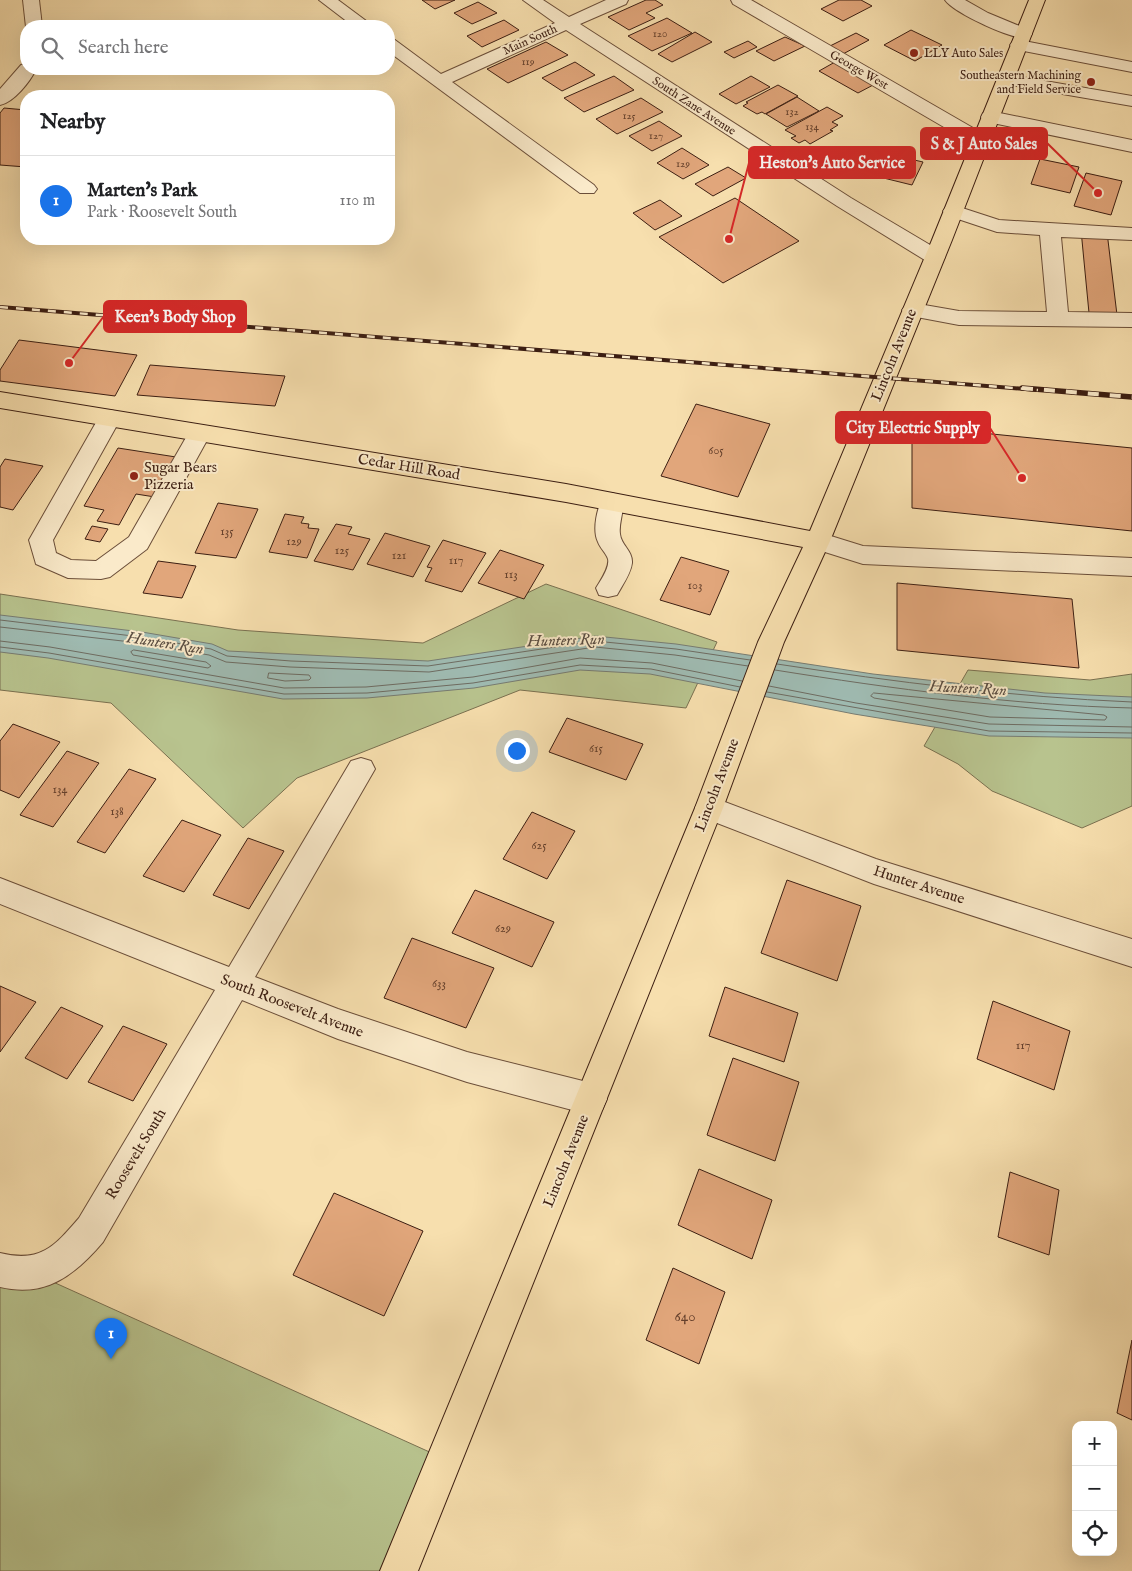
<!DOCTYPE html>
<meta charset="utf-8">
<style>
:root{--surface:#fff;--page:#f2f2f2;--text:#202124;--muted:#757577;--line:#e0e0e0;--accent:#1a73e8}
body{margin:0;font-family:"IM FELL English",serif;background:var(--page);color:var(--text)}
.controls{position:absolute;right:15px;bottom:15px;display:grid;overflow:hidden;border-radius:10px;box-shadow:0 5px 20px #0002}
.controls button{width:45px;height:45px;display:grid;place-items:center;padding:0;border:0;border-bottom:1px solid var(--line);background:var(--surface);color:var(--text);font:25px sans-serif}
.you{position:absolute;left:516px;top:750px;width:18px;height:18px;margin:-12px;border:4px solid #fff;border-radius:50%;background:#1a73e8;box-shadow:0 0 0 8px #1a73e833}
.badge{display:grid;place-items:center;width:32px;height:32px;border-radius:50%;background:var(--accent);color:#fff;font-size:16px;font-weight:700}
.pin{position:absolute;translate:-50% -41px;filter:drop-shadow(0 1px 2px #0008)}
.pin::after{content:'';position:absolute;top:26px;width:18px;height:15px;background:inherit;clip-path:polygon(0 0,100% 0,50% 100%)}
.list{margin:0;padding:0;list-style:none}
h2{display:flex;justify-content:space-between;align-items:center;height:65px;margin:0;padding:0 20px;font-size:21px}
h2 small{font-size:16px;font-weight:400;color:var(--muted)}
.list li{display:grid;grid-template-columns:32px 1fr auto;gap:15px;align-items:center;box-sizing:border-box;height:90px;padding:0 20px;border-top:1px solid var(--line)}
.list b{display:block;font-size:19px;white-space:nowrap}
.list p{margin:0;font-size:16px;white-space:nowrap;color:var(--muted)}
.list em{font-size:16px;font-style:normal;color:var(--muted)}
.icon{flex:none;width:28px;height:28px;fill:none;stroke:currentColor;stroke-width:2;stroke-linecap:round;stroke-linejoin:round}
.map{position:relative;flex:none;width:1132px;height:1571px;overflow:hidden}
.search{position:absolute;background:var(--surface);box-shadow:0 5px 20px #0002;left:20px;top:20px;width:375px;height:55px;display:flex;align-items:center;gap:12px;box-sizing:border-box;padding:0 18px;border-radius:20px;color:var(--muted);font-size:19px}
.panel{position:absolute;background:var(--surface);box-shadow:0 5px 20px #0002;left:20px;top:90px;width:375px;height:155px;border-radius:20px}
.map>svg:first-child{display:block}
.green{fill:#b8c38e;stroke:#7a7050}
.water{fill:#9fbbb2;stroke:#777c72}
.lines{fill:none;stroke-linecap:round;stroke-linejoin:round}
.shore{stroke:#6e6c62;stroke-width:1}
.building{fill:#e1a67b;stroke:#3c1e12}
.minor-casing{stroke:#6b4e39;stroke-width:2}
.major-casing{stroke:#3c1e12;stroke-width:2}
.minor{fill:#faeaca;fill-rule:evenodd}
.major{fill:#f7dfae;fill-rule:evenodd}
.rail-far1-casing{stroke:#3c1e12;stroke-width:4}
.rail-casing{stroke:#3c1e12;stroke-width:5.5}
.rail-far1{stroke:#faeaca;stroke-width:2.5;stroke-dasharray:8;stroke-linecap:butt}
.rail{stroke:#faeaca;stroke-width:4;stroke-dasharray:11;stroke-linecap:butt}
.poi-dot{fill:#8f2418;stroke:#faeaca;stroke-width:2}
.labels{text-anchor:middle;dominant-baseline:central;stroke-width:4;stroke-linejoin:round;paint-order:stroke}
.far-number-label{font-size:11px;fill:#65402c}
.far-street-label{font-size:12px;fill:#3c1e12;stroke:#faeaca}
.far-poi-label{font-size:12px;fill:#3c1e12;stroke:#faeaca;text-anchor:start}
.number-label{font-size:12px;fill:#65402c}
.street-label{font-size:15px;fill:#3c1e12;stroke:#faeaca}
.poi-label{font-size:15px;fill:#3c1e12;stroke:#faeaca;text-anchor:start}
.near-number-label{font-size:15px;fill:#65402c}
.water-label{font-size:16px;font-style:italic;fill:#5a4d42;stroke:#faeaca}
.leader{fill:none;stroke:#d62828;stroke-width:2}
.callout-dot{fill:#d62828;stroke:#faeaca;stroke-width:2}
.callout{fill:#d62828;stroke:#d62828;stroke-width:2}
.callout-label{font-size:16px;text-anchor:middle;font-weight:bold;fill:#fff}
</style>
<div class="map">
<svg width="1132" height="1571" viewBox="0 0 1132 1571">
<rect width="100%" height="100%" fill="#f7dfae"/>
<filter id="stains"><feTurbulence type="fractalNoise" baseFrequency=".004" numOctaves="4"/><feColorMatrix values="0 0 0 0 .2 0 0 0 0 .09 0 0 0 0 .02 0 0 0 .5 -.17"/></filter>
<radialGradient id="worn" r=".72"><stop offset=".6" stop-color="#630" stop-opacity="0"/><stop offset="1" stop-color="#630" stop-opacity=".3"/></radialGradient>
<!-- green -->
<g class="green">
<polygon points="546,584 717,642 686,708 520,690 297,778 243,828 111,703 0,690 0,594 238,630 423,643"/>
<polygon points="968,670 1090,680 1132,674 1132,806 1082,828 992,791 958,764 924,746"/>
<polygon points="0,1258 445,1459 399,1571 0,1571"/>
</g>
<!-- water -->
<polygon class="water" points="0,615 142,632 212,644 228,651 428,661 595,636 676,644 873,674 1045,693 1132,697 1132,738 989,736 854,714 650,674 580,670 474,688 367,698 283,699 48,658 0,652"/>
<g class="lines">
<!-- shore -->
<g class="shore">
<polyline points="0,620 141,637 211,649 227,656 291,661 428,666 595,641 676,649 750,660"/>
<polyline points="0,627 140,643 209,655 226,662 290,667 429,672 595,647 675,655 748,666"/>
<polyline points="0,641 50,647 284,688 366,687 473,677 580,658 652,663 742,681"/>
<polyline points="0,647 49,653 284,694 367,693 473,683 580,665 651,669 740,687"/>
<polygon points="134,650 206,662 211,666 208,668 133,655 131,652"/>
<path d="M 777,664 C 895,682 1013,697 1132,702"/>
<path d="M 775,670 C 894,689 1012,705 1132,708"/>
<polygon points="269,673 309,675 311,678 309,680 285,681 268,678"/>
<polyline points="769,686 856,703 989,724 1132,727"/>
<polyline points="767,692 989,731 1132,733"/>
<polygon points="874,693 1104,715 1107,717 1105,720 990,717 874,698 871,696"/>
</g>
</g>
<!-- building -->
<g class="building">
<polygon points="422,0 455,0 435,9"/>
<polygon points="646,0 655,0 663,5 646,13 655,18 629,30 608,17"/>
<polygon points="839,0 861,0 872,6 843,21 821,9"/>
<polygon points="478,2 497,13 472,24 454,13"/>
<polygon points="667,18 692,33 652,51 628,36"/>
<polygon points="504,20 519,30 482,47 467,36"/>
<polygon points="911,30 942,45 915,61 884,45"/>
<polygon points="695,32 712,42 672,62 658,54"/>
<polygon points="856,33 869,40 843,54 830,46"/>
<polygon points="785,37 805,46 774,61 756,51"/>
<polygon points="748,41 757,47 734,58 724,52"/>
<polygon points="546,42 568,55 508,83 487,69"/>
<polygon points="575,62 595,75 562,91 542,78"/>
<polygon points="835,62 875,84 858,93 819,71"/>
<polygon points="614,76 634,90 584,112 564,98"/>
<polygon points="751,76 770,87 736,104 719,94"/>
<polygon points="778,85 798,96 765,114 762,112 757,114 743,106 748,103 746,102"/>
<polygon points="797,97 819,111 787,127 766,114"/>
<polygon points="641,98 663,112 617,134 596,119"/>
<polygon points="827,107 843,116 832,122 838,125 830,130 833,131 810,144 805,140 799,143 791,138 796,136 785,130"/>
<polygon points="4,108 26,110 26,167 0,165 0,113"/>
<polygon points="659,121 682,136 652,151 629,136"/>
<polygon points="682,148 709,165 683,179 657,163"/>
<polygon points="871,150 923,162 912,185 859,172"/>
<polygon points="1040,159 1079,167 1070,193 1031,184"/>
<polygon points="728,167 746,178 713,196 695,184"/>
<polygon points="1086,173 1122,181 1111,215 1074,206"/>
<polygon points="735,198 799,241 723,283 659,237"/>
<polygon points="660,200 682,216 655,230 633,213"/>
<polygon points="1081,230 1107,232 1117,315 1089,313"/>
<polygon points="19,340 137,355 115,396 0,381 0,370"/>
<polygon points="150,365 285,376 275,406 137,395"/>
<polygon points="696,404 770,424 738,497 661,476"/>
<polygon points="912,426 1132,448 1132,531 912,508"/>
<polygon points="118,448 176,457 155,497 136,494 119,525 97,521 104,510 84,506"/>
<polygon points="5,459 43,466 13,510 0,507 0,467"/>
<polygon points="218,503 258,509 236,558 195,553"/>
<polygon points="285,514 304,517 301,523 309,524 308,528 319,529 307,558 269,552"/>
<polygon points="336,524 352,527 348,534 370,539 353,570 314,561"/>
<polygon points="92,526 108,529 100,542 85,539"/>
<polygon points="385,533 430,546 413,577 367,564"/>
<polygon points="443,540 486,553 462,592 425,581 432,568 427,567"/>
<polygon points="500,550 544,565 524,599 478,583"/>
<polygon points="681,557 729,571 710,615 660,600"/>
<polygon points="158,561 196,566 182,598 143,593"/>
<polygon points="897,583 1072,599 1079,668 897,650"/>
<polygon points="567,718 643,744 626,780 549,752"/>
<polygon points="13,724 60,742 19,798 0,790 0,741"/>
<polygon points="67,751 99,763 53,827 20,815"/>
<polygon points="129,769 156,779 105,853 77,842"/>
<polygon points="532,812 575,831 547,879 503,859"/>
<polygon points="182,820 221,835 184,892 143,876"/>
<polygon points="248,838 284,851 249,909 213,895"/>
<polygon points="787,880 861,906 837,981 761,953"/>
<polygon points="475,890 554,922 532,967 452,933"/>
<polygon points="412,938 494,968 466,1028 384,998"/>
<polygon points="0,986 36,1002 0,1052"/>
<polygon points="725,987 798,1013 784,1062 709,1036"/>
<polygon points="993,1001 1070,1031 1054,1090 977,1059"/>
<polygon points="61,1007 103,1026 67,1079 25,1058"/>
<polygon points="123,1026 167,1044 133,1101 88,1082"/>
<polygon points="733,1058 799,1082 775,1161 707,1135"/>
<polygon points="699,1169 772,1200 752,1259 678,1225"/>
<polygon points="1010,1172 1059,1190 1049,1255 998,1237"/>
<polygon points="334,1193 423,1231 384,1316 293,1275"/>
<polygon points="673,1268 725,1292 699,1364 646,1340"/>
<polygon points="1132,1340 1132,1420 1117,1413"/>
</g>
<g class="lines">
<defs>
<g id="minor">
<polygon points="23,0 39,0 42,26 26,27"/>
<polygon points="319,0 338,0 373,26 353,26"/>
<polygon points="523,0 543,0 569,17 606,0 628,0 626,4 580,24 851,198 942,252 945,257 942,262 935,263 928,262 837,206 566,30 452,82 594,185 597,189 594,193 580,193 389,52 389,39 395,40 441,74 555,23"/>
<polygon points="731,0 751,0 987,136 1037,149 1039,153 1037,157 1030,159 973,144 733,4"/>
<path d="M 945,0 L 965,0 L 988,13 L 1029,30 L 1032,34 L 1029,38 C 1014,41 954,13 945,0 Z"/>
<polygon points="1019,40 1132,62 1132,72 1013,49 1010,45 1013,41"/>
<path d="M 26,64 L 26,69 L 36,69 C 30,82 14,102 0,105 L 0,89 L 21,65 Z"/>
<polygon points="1005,74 1132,96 1132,106 999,83 996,79 999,75"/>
<polygon points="990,111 1132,140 1132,152 983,121 981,117 983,113"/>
<polygon points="953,205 999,220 1132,228 1132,240 1061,237 1068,312 1132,313 1132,327 959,325 906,315 902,310 906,305 913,303 959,311 1047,312 1040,235 997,232 946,215 943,211 946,207"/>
<polygon points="110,410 118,412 121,418 53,540 56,553 71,560 96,561 129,537 192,427 200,425 208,427 211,433 147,549 110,577 101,579 68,578 36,564 29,540 102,412"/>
<path d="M 612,493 L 620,496 C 627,508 618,521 620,534 C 621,545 633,551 632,563 C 631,573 622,586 617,595 L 608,597 L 599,595 L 596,588 C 600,581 610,568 608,559 C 606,553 600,548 598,542 C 592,530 597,507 604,496 Z"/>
<polygon points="818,532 863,546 1132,558 1132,576 863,564 809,547 806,541 809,535"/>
<path d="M 361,758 L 371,761 L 375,769 L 255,977 L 338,1009 L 467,1052 L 591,1083 L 602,1088 L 607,1099 L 602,1110 L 591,1115 L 467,1082 L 338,1039 L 242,1000 L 103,1242 C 75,1275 46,1298 0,1287 L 0,1253 C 40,1263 54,1247 79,1218 L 215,990 L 0,904 L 0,878 L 229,967 L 351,761 Z"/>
<polygon points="709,796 876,859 1132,939 1132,967 874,884 699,816 695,808 699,800"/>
</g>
<polygon id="major" points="1029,0 1045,0 952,240 830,541 784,642 723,808 418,1571 380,1571 695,808 758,642 803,547 566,502 0,408 0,392 566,484 810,531 932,240"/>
</defs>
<!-- minor casing -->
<use href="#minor" class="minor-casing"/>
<!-- major casing -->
<use href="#major" class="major-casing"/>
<!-- minor -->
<use href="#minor" class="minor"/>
<!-- major -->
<use href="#major" class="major"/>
<defs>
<polyline id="rail-far1" points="0,307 1038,390"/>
<polyline id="rail" points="1022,388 1132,397"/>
</defs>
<!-- rail-far1 casing -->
<use href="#rail-far1" class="rail-far1-casing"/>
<!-- rail casing -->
<use href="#rail" class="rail-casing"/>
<!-- rail-far1 -->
<use href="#rail-far1" class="rail-far1"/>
<!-- rail -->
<use href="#rail" class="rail"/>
</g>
<!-- markers -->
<g class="poi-dot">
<circle cx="914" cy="53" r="5"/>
<circle cx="1091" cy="82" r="5"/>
<circle cx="134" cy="476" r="5"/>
</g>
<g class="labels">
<!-- far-number labels -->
<g class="far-number-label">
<text x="660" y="34">120</text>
<text x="528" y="62">119</text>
<text x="792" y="112">132</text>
<text x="629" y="116">125</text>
<text x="812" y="127">134</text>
<text x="656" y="136">127</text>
<text x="683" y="164">129</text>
</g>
<!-- far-street labels -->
<g class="far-street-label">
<text transform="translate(530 40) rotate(-24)">Main South</text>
<text transform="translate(859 70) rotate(30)">George West</text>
<text transform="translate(694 106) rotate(33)">South Zane Avenue</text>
</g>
<!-- far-poi labels -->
<g class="far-poi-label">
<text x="924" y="53">LLY Auto Sales</text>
<text x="1081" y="75" text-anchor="end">Southeastern Machining<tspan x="1081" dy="14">and Field Service</tspan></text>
</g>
<!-- number labels -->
<g class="number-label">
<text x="716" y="450">605</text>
<text x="227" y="531">135</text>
<text x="294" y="541">129</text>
<text x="342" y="550">125</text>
<text x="399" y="555">121</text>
<text x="456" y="560">117</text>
<text x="511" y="574">113</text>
<text x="695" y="585">103</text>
<text x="596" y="748">615</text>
<text x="60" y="789">134</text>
<text x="117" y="811">138</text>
<text x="539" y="845">625</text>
<text x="503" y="928">629</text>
<text x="439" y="983">633</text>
<text x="1023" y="1045">117</text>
</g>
<!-- street labels -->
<g class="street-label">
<text transform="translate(894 355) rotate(-68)">Lincoln Avenue</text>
<text transform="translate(409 467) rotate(9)">Cedar Hill Road</text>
<text transform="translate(717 785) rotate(-69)">Lincoln Avenue</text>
<text transform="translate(919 885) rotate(18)">Hunter Avenue</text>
<text transform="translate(292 1006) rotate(21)">South Roosevelt Avenue</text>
<text transform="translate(136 1154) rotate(-59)">Roosevelt South</text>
<text transform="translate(566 1161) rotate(-68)">Lincoln Avenue</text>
</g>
<!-- poi labels -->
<g class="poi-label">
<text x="144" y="467">Sugar Bears<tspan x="144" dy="17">Pizzeria</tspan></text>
</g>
<!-- near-number labels -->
<g class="near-number-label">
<text x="685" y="1316">640</text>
</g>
<!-- water labels -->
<g class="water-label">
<text transform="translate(566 641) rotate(-2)">Hunters Run</text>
<text transform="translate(165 644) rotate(9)">Hunters Run</text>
<text transform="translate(968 689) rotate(3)">Hunters Run</text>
</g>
</g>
<!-- callouts -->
<path class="leader" d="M1098 193L1047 143M729 239L749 163M69 363L104 316M1022 478L990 428"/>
<g class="callout-dot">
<circle cx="1098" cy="193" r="5"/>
<circle cx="729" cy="239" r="5"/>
<circle cx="69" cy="363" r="5"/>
<circle cx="1022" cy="478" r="5"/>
</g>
<g class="callout">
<rect x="921" y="128" width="126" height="31" rx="5"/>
<rect x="749" y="147" width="166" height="31" rx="5"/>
<rect x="104" y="301" width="142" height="31" rx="5"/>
<rect x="836" y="412" width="154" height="31" rx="5"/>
</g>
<g class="callout-label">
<text x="984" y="149">S &amp; J Auto Sales</text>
<text x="832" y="168">Heston's Auto Service</text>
<text x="175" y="322">Keen's Body Shop</text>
<text x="913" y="433">City Electric Supply</text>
</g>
<rect width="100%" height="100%" filter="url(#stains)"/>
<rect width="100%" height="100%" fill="url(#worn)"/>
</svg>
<div class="controls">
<button>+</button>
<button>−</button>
<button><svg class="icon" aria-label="locate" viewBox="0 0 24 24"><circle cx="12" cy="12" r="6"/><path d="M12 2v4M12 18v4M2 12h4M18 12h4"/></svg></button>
</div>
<div class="you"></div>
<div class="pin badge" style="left:111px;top:1359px">1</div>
<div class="search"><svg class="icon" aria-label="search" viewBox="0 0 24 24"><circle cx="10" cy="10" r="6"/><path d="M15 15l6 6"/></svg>Search here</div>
<section class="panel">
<h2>Nearby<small></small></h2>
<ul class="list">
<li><span class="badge">1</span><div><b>Marten's Park</b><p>Park · Roosevelt South</p></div><em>110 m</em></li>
</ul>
</section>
</div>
